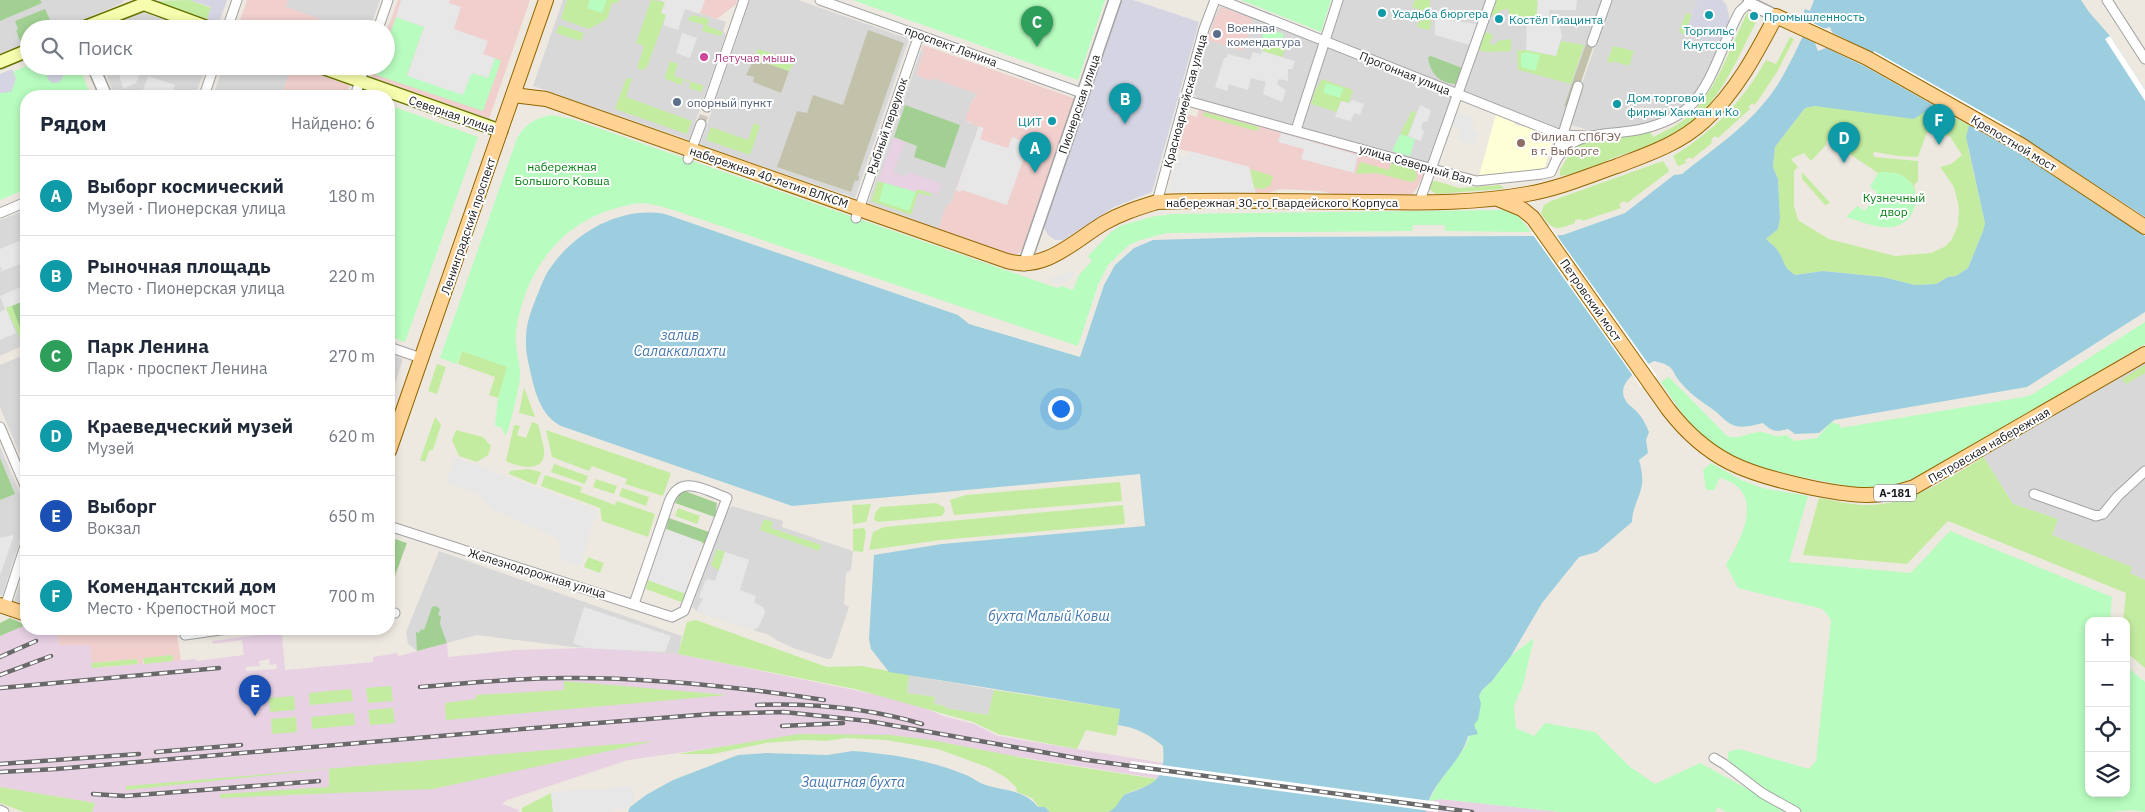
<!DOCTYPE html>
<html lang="ru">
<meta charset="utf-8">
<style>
:root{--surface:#fff;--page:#f2f2f3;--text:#1f2937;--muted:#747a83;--line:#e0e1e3;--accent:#2563eb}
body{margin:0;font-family:"IBM Plex Sans",sans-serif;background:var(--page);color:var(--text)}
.controls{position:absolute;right:15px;bottom:15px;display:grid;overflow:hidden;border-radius:10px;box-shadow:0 2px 8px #0003}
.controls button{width:45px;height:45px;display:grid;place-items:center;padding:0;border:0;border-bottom:1px solid var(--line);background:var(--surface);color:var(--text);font:25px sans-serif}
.you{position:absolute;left:1060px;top:408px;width:18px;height:18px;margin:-12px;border:4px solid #fff;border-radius:50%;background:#1a73e8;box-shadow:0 0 0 8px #1a73e833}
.badge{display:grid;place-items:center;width:32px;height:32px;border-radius:50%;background:var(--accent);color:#fff;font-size:16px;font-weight:700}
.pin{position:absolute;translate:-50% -41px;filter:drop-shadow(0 1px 2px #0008)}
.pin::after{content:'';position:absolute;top:26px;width:18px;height:15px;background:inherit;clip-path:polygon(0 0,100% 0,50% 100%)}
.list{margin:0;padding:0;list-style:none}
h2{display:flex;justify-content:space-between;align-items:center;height:65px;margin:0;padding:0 20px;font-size:21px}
h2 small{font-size:16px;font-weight:400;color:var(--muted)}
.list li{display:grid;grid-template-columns:32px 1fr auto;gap:15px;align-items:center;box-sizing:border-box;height:80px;padding:0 20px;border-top:1px solid var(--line)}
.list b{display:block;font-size:19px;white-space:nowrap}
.list p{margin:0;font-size:16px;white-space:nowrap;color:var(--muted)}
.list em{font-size:16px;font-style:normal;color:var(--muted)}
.icon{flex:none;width:28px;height:28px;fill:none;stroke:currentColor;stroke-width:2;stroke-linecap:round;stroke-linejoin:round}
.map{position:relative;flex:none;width:2145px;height:812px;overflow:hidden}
.search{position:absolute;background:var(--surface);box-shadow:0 2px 8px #0003;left:20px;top:20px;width:375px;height:55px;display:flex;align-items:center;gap:12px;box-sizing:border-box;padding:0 18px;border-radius:28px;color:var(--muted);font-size:19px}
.panel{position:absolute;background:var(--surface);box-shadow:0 2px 8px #0003;left:20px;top:90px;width:375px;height:545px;border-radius:20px}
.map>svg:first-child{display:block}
.residential{fill:#d9d8d8}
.commercial{fill:#f0cfcd}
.industrial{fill:#e7d1e3;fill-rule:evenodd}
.education{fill:#feffd7}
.construction{fill:#c2c2ab}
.grass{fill:#c4eca1}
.forest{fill:#a2d092}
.park{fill:#b8fcbf}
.parking{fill:#e7e7e7}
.plaza{fill:#d4d4e3}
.water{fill:#9dcedf;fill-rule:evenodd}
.pier{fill:#fff}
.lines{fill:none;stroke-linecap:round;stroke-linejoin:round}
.minor-tunnel{stroke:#cecac2;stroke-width:9;stroke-dasharray:9 4.5;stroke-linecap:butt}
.minor-casing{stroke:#a2a2a2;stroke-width:11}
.tertiary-casing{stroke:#a2a2a2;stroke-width:14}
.secondary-casing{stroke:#657400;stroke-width:15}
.primary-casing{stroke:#926500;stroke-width:16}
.minor{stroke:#fff;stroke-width:9}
.tertiary{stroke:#fff;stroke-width:11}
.secondary{stroke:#f7fdae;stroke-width:12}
.primary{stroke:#ffd393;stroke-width:14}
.rail-casing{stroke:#696969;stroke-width:4.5}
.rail{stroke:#fff;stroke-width:2.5;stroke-dasharray:8;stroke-linecap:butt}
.culture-dot{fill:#0f9aa8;stroke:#fff;stroke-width:2}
.service-dot{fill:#5c6f8a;stroke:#fff;stroke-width:2}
.hotel-dot{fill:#d1479c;stroke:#fff;stroke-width:2}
.education-dot{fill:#8d6e63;stroke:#fff;stroke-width:2}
.labels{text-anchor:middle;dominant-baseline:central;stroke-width:4;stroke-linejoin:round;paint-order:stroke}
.shield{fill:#fff;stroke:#5f5f5f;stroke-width:1}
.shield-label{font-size:11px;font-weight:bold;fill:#1b1b1b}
.culture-label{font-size:12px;fill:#0d838f;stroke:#fff;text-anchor:start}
.service-label{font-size:12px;fill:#4e5e75;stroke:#fff;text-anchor:start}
.street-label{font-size:12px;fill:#1b1b1b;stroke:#fff}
.hotel-label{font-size:12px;fill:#b23c85;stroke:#fff;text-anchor:start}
.education-label{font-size:12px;fill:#785e54;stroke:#fff;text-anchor:start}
.park-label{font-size:12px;fill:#057e12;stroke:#fff}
.water-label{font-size:14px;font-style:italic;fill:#4376af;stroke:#fff}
</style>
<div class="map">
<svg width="2145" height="812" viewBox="0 0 2145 812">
<rect width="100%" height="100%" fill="#eee9e0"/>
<!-- residential -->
<g class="residential">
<polygon points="0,0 124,0 122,3 61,29 29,29 29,42 0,54"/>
<polygon points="288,0 380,0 370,29 333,29 330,24 286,7"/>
<polygon points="563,0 660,0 726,22 723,31 726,34 689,140 533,86"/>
<polygon points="750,0 798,0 909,39 855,198 700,145"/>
<polygon points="1341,0 1488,0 1456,89 1328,38"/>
<polygon points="1495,0 1604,0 1559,129 1461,92"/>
<polygon points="1611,0 1697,0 1687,29 1699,34 1700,40 1718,49 1698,90 1689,103 1666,117 1632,127 1591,131 1568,124"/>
<polygon points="1221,5 1320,43 1294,125 1197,98 1192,91 1214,18"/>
<polygon points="142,12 190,29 103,29"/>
<polygon points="1326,46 1454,97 1430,163 1300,127"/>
<polygon points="921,50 924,51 916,75 931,81 932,77 977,93 971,103 967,122 979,126 950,205 947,204 938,229 868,203"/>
<polygon points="103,66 206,66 195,96 115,96"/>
<polygon points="223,66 292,66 281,96 213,96"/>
<polygon points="26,210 26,344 0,356 0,220"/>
<polygon points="26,354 26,469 0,407 0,365"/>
<polygon points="389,354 403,359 389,402"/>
<polygon points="2145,361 2145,580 2130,573 2131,567 2052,535 2057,519 2013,504 1983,456"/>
<polygon points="0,447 26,507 26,522 2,596 0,595"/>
<polygon points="732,506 783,521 782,527 853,551 851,570 846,573 844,604 849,607 832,658 827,659 796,649 778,641 769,635 698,612 692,607 727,511"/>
<polygon points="439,551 682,636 678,654 573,647 477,635 417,651 408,644 406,632"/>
<polygon points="26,566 26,605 14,601"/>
<polygon points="909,675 994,690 988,715 945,708 945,706 934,704 935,697 907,693"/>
</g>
<!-- commercial -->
<g class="commercial">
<polygon points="247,0 288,0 286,7 318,18 333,29 237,29"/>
<polygon points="398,0 530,0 489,119 371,78 374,66 386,66 386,33"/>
<polygon points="660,0 737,0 736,4 717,19"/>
<polygon points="1222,7 1253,19 1243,51 1208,40 1215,18"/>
<polygon points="923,45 1076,99 1022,250 1018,254 1011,255 938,229 947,204 950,205 979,127 965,120 971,103 977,94 933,78 931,81 916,75 924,51 921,50"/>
<polygon points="292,66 297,66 350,85 346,96 281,96"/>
<polygon points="1199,108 1426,170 1417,188 1410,197 1348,197 1320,191 1280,189 1266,194 1256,195 1249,167 1176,148 1186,114 1197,117"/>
<polygon points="41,629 80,632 93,629 176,629 181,661 173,661 173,655 143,659 143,664 138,664 137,659 91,663 90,645 60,645 56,634"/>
</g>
<!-- industrial -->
<g class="industrial">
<polygon points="894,137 905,142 893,172 906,177 908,172 942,184 938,194 917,189 916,192 878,181"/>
<path d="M 26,624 L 26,629 L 41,629 L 56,634 L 60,645 L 90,645 L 93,668 L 196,659 L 197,661 L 244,655 L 242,640 L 213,644 L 212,641 L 266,634 L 266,629 L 336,629 L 282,634 L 285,670 L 373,662 L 373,657 L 397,653 L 399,656 L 447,643 L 448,657 L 515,650 L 586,648 L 678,654 L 888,697 L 918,705 L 943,716 L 974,724 L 998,736 L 1163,763 L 1161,779 L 905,739 L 798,736 L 628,760 L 507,800 L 502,804 L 519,810 L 518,812 L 92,812 L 95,803 L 0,787 L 0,636 ZM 269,659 L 270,665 L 276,664 L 277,669 L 246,671 L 246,667 L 260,666 L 259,661 Z"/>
<polygon points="1441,799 1561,812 1426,812 1429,801"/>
</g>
<!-- education -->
<polygon class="education" points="1496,114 1514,121 1515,125 1527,127 1554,137 1545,167 1540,170 1479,176"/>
<!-- construction -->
<g class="construction">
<polygon points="868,30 904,43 858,175 859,176 858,181 855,180 851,192 777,167 797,111 807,113 813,95 843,105"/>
<polygon points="1586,44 1593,47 1572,108 1564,106"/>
<polygon points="754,59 789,71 781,93 753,82 754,77 746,75"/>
</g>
<!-- grass -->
<g class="grass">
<polygon points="190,0 211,8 207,19 155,1"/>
<polygon points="567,0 590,0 588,8 602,13 607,0 619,0 618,3 612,3 607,19 589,29 561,19"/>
<polygon points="651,0 665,2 666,15 647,67 642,70 637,68 644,46 636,43"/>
<path d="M 1415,0 L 1430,0 C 1430,11 1432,19 1430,30 L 1417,27 L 1419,20 L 1424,21 L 1427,12 L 1412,7 Z"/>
<polygon points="1496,0 1538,0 1536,22 1510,22 1508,8 1498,12 1499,14 1490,16"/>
<polygon points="1686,13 1692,15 1687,29 1693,32 1688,36 1679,32"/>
<path d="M 1747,13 L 1756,17 L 1755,19 L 1757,20 C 1739,55 1722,98 1691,123 C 1671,139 1643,148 1618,156 C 1601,163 1579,174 1560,176 L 1560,170 L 1567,158 L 1568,151 C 1592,135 1623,140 1650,131 L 1653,137 C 1667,130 1681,124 1693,112 C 1717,88 1732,44 1747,13 Z"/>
<polygon points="692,15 709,19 707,26 723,32 721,36 702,31 704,25 687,20"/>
<polygon points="559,25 584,33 581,41 556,33"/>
<polygon points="1484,32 1492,34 1493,38 1489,42 1492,45 1496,44 1497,41 1511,39 1511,51 1488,52 1478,50"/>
<path d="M 1790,37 L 1794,39 L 1777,72 L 1757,102 L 1754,105 L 1752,103 L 1748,107 L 1750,109 L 1718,138 L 1715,136 L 1711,140 L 1712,143 L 1692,159 L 1690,157 L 1685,160 L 1686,163 L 1678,166 L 1673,156 C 1713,132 1743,101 1766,60 L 1776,64 Z"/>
<polygon points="1561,41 1584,45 1571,84 1518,70 1517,51 1526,50 1556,56"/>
<polygon points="1264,42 1285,49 1282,57 1262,51"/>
<polygon points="1613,46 1634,51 1629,66 1613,61 1612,63 1607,62"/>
<polygon points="758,49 795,61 789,71 754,59"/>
<polygon points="670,61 678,64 674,76 704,86 701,92 689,88 691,83 683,80 681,85 666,79 665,77"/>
<polygon points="629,78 632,79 626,97 692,121 687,134 615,109 626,79"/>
<polygon points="1322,79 1353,90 1349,103 1341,101 1337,112 1311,104 1315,91"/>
<path d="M 1815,106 L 1932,108 L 1934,106 L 1949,114 L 1943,124 L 1931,121 L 1918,157 L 1898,156 L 1875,152 L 1873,153 L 1874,157 L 1918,161 L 1918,181 L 1914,185 L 1916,195 L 1912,184 L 1903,176 L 1894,173 L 1878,173 L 1836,145 L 1836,141 L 1833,139 L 1827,140 L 1826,145 L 1811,161 L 1804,153 L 1791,159 L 1798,167 L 1794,171 L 1794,206 L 1798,220 L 1829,239 L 1895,256 L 1931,253 L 1946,246 L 1952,239 L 1958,225 L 1959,207 L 1954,187 L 1940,167 L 1951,164 L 1962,155 L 1949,135 L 1945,136 L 1956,118 L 1969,125 L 1968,148 L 1985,223 L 1983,231 L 1968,268 L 1956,276 L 1948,277 L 1936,284 L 1915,285 L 1883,277 L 1823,271 L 1795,275 C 1781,265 1786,262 1778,251 C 1775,247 1770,243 1766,239 L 1778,229 L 1780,218 L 1778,179 L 1773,167 L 1775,147 L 1805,108 Z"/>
<polygon points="1412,111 1416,112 1408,136 1400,134"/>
<polygon points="1204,112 1259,127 1258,130 1256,131 1203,116"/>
<polygon points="754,123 760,126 750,155 706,140 711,127 748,140"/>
<path d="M 1663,161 L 1669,170 L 1668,172 L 1627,203 L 1624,201 L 1619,204 L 1621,208 L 1582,221 L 1581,219 L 1575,220 L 1575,223 C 1556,230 1554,232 1541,214 L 1544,205 L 1551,201 Z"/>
<polygon points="1360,162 1389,170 1391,163 1415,169 1417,177 1415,181 1411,182 1376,173 1356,174"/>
<polygon points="1250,169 1273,176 1270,186 1263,189 1254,188"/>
<polygon points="1802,172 1830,203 1825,205 1802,179"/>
<polygon points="878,181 916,192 917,189 932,194 930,196 918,193 911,215 871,201"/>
<polygon points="1431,181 1436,181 1459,188 1500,185 1504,188 1502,189 1436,194 1429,189"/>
<polygon points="26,300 26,341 22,343 6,308"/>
<polygon points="462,351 508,367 498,398 489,395 495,377 458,364"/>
<polygon points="437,364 446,367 437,394 428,391"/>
<polygon points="2145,365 2145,373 2126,384 2122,379"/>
<polygon points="524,387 535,417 519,413"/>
<polygon points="435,417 441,425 433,450 429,451 425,462 420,460"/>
<path d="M 532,422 L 538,424 C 540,433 545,447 544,456 C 541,473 515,466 506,461 L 514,425 L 520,426 L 517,435 L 526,438 Z"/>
<polygon points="456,430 483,437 491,446 488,455 477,462 459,456 452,440"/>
<polygon points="546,430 671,473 663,496 625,484 627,479 592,466 589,471 552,457"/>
<path d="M 1983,456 L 2013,504 L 2058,519 L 2052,535 L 2132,567 L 2130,573 L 2145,580 L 2145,668 L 2126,652 L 2126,621 L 2123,621 L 2126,593 L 1948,521 L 1907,564 L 1803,555 L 1819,498 C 1833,500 1847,504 1861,505 C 1906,507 1942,482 1979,460 Z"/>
<polygon points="554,464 588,476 585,484 551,472"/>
<polygon points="528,469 541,472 536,485 509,474 510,471"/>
<polygon points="545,475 582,487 580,492 615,505 617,501 655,514 648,537 602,521 600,508 541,486"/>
<polygon points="596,479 617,486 614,494 593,487"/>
<polygon points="1120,482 1122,501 954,515 950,500 966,495"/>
<polygon points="622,488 649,497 646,506 619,496"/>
<polygon points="936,503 944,507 945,511 942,516 878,522 874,520 875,513 880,507"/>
<polygon points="871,504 866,522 853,524 852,505"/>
<polygon points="1123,505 1125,524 941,540 869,550 873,532 884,527"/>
<polygon points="678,508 700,516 697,524 675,516"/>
<polygon points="764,519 773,522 771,528 821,545 819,551 760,530"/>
<polygon points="864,528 866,532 863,552 853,551 853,529"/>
<polygon points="717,549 725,552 719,571 711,565"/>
<polygon points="588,557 604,563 600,573 584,567"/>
<polygon points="648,580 687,594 681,602 646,589"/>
<polygon points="696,620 827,667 862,666 909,675 907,693 935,697 934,704 945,706 945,708 988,715 994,690 1121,709 1116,736 1086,730 1077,749 998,734 973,722 855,689 678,654 687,622"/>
<polygon points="173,655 173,661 144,664 143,658"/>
<polygon points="137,659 138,664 92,668 91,663"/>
<polygon points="564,681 728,695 446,720 445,703 476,699 476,695 564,690"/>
<polygon points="391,686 393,701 368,703 366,688"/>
<polygon points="351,689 353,701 310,705 309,693"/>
<polygon points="294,696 295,710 270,712 269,698"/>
<polygon points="393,708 395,723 370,725 368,710"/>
<polygon points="354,713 355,725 312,729 311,717"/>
<polygon points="296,717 297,732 272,734 271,719"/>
<polygon points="799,734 890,735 931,740 1040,761 1157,779 1155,783 1125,794 1116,808 1108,812 1050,812 1045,807 1039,807 1032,798 1017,792 1016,787 1005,777 987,767 938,749 886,740 846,738 826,741 806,740 766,743 713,754 677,754"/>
<polygon points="655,741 433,789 220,798 220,794 329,787 329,769 126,790 126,786"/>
<polygon points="0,787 95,803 92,812 24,812 0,803"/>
<polygon points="551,793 553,812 522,812 522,808"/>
</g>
<!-- forest -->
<g class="forest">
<polygon points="0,0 40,0 42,3 0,21"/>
<polygon points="45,9 53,27 29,29 29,37 20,41 16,30 18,29 15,21"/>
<path d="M 1431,56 L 1462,68 L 1458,84 C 1440,84 1430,74 1428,57 Z"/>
<polygon points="905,105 960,125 945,168 914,157 917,146 894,137"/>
<polygon points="26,300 26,336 22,333 12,306"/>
<polygon points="0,458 15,494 0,500"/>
<polygon points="682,490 717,503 715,517 675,503"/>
<polygon points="669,518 709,532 705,544 666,529"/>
<polygon points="389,537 407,543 389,592"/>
<polygon points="436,606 440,609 438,615 441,616 440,624 447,643 417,651 416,632 419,633 421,629 424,630 432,607"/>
<polygon points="10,618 26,625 0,636 0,623"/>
</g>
<!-- park -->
<g class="park">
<polygon points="590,0 607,0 602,13 587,8"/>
<polygon points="853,0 1105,0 1078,80"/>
<polygon points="1241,0 1331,0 1321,32"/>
<polygon points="396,17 424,27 407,75 472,73 488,78 495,58 501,61 483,111 376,75 379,66 386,66 386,44"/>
<polygon points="1265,28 1284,34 1280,47 1261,41"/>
<polygon points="1526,52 1540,55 1535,71 1521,67 1521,54"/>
<polygon points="29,65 79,66 91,96 26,96 26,189 0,200 0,77"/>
<polygon points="1326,83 1343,88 1340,98 1323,93"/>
<polygon points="389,105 478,137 405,342 389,336"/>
<path d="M 551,115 L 572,119 L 1057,288 L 1062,286 L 1073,290 L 1079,275 L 1092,261 L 1088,256 L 1110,233 L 1120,226 L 1151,217 L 1171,214 L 1503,210 L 1518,216 L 1531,232 L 1445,231 L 1445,225 L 1413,225 L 1412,231 L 1167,233 L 1140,240 L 1129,245 L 1108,265 L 1098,285 L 1078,346 L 670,209 C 660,206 650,203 640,203 C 630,204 620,207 610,210 C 556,227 523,277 516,332 C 514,347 521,363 520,378 C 519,388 510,429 505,436 L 502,428 L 495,426 L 498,398 L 507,367 L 462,351 L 457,364 L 440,358 L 516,141 C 524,125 533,119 551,115 Z"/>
<polygon points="1400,134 1415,139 1410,156 1392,151"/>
<path d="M 1882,172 C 1889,172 1895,172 1901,175 C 1925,187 1918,224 1892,227 C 1877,229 1860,221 1846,217 L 1857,206 L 1865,211 L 1877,192 L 1870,187 L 1878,173 Z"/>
<polygon points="884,183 916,192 909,211 879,201"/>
<path d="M 2145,322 L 2145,344 L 1925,473 C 1910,480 1894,486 1878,487 C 1857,489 1837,484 1817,480 C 1780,473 1743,466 1713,443 C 1690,427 1676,405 1661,382 L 1669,377 L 1727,436 C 1740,440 1746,433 1759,432 C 1769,431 1772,439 1786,435 L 1795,441 L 1817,438 L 1831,422 L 1840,425 L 1840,428 L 2024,397 L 2033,394 Z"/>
<path d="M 1711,463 L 1741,480 L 1762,488 L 1808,496 L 1789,562 L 1911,573 L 1950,531 L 2112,597 L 2110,621 L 2089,621 L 2089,793 L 2126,793 L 2126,666 L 2145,682 L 2145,812 L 2131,810 L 2110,812 L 1801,812 L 1793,808 L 1733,766 L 1728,759 L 1728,752 L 1739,749 L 1809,769 L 1816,761 L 1831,620 L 1823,609 L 1738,588 L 1726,565 C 1737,546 1756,513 1742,492 C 1738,484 1727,481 1720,477 L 1714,490 L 1706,490 L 1703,470 Z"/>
<polygon points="1534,638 1523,685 1514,706 1516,728 1534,736 1545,723 1595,732 1629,766 1655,784 1700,763 1790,812 1726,812 1718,807 1715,812 1561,812 1441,799 1429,801 1438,784 1466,745 1481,704 1479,696 1482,690 1492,681 1511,656"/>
</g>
<!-- parking -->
<g class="parking">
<polygon points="401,0 450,0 449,3 461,7 454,29 488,41 483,54 495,58 488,78 472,73 463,95 407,76 424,27 396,17"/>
<polygon points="660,0 705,0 700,14 685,9 678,30 663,25 666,15 661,13 665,2"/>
<polygon points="1535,0 1577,0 1576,10 1549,10 1550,23 1559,22 1562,36 1556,56 1526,50 1527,21 1536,22 1538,1"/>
<polygon points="1435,18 1477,24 1470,45 1435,35"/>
<polygon points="682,33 697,38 690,58 676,53"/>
<polygon points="1262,51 1295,61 1292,69 1288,69 1288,81 1279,79 1277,84 1286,90 1282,102 1263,94 1266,82 1251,78 1248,90 1228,84 1228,91 1215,87 1224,58 1227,58 1228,54 1250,60 1253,52 1261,54"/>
<polygon points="117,66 136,66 135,71 140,73 136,83 123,89"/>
<polygon points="148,76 175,85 171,96 146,96 143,90"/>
<polygon points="1352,100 1364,104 1360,115 1354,113 1351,121 1335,117 1341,101 1349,103"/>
<polygon points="1420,105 1431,110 1427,122 1423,121 1421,129 1424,131 1421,141 1408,136"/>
<polygon points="1456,112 1475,119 1471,129 1478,132 1474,145 1457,139 1461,128 1452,125"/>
<polygon points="979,126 984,128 980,139 1001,146 1008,148 1012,137 1029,143 1007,205 962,190 960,192 956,190"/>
<polygon points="1281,133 1358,155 1354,173 1301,159 1304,149 1278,142"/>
<polygon points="1190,151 1249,167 1256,195 1242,193 1168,192 1179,155 1188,157"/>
<polygon points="26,238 26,273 22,263 0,272 2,268 0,267 0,249"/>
<polygon points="1073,270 1074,277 1057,284 1048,280"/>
<polygon points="23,286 26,300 6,308 16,333 0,340 0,312 5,309 0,296"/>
<polygon points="455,457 597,510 580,566 563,561 559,556 560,546 558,539 494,510 479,495 446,482"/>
<polygon points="666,529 702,542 687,581 689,583 686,594 648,580"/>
<polygon points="14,535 0,576 0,538"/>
<polygon points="725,552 749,560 740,590 756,596 754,602 764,608 765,613 758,628 753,630 748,629 698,612 697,609 703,599 699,597 705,581 708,579 715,581"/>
<polygon points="584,607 671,636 665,652 586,648 573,643"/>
<polygon points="630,785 636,797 627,808 615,810 613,812 553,812 551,793 556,792 575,789 607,789"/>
</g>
<!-- plaza -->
<g class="plaza">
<polygon points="190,0 227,0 219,23 207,19 211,7"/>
<polygon points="1120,0 1133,0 1199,22 1152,192 1114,207 1063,240 1055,240 1048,235 1044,228 1044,223"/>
<polygon points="1697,0 1722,0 1726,4 1729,15 1729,23 1718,49 1699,40 1699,34 1687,29"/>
<circle cx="55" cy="75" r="8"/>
<polygon points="12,69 16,79 11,92 0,93 0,74"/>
</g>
<!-- water -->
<g class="water">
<path d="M 1814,0 L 2081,0 L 2089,12 L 2110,36 L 2145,90 L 2145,312 L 2027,387 L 1834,420 L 1819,433 L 1795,434 L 1788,429 C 1777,432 1772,432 1763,423 C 1754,425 1745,428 1736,426 C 1727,424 1722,416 1715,411 C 1703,402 1692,396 1682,384 C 1670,371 1677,366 1654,361 C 1642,367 1614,383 1626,401 C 1628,405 1634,408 1637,412 C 1643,418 1646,425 1649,432 L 1646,440 L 1648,453 L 1639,460 C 1641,468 1643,475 1642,484 C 1640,498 1632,508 1632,522 L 1597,552 L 1579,557 L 1542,603 L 1511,656 L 1492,681 L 1482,690 L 1479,696 L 1481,704 L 1478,720 L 1474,725 L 1478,734 L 1468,736 C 1461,764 1430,782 1426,812 L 1108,812 C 1117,808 1118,802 1124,795 C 1127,793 1132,792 1135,791 C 1161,781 1165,774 1163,746 C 1148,734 1137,728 1118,725 L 1120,709 L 889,672 L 871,649 L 869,639 L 874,555 L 942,544 L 1145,526 L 1140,474 L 792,506 L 561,426 C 544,417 538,401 533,383 C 530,369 525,353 526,338 C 526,324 531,311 536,298 C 541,287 544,276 551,267 C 576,231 622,206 665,214 L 958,315 L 969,324 L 1080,357 L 1104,285 L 1115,265 L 1134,248 L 1153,240 L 1259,237 L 1552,236 L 1563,235 L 1625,213 L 1674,175 L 1682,174 C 1710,151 1741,131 1764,103 C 1784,80 1796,49 1810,22 L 1803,18 L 1805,14 L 1804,11 L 1805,9 L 1810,11 ZM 1830,27 L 1833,34 L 1826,48 L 1818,51 L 1815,43 L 1823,29 ZM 1815,106 L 1914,119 L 1934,106 L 1969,125 L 1966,137 L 1985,223 L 1983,231 L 1968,268 L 1956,276 L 1948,277 L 1936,284 L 1915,285 L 1883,277 L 1823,271 L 1795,275 C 1781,265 1786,262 1778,251 C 1776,247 1770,243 1766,239 L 1778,229 L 1780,218 L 1778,179 L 1773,167 L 1775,147 L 1805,108 Z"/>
<path d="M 853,751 C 892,754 930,760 966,775 C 972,777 977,782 983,784 C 1002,791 1024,789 1038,807 L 1045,807 L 1050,812 L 628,812 L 630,807 L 646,795 L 673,780 L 738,755 L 766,753 L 827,755 Z"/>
</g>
<!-- pier -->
<g class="pier">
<polygon points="1803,18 1873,53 1874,51 2020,133 2019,135 2145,217 2145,236 2017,152 1864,66 1795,33"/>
<polygon points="2110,36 2145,90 2145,101 2105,39"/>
<polygon points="1550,226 1657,376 1650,382 1641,387 1531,232"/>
<polygon points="1131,761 1439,802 1438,812 1129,771"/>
</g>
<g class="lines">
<!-- minor-tunnel -->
<polyline class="minor-tunnel" points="701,124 707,107"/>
<defs>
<g id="minor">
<polyline points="820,0 1082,93"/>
<polyline points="1221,0 1556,133 1562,135 1586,136"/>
<polyline points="2107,0 2145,59"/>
<polyline points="227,29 237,0"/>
<polyline points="378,29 388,0"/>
<polyline points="1592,42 1607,0"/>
<polyline points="204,96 214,66"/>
<polyline points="355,96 365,66"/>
<path d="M 1184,100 L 1476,181 L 1542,174 L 1551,172 C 1555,162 1559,153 1568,146 C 1585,133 1610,134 1631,131 C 1651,128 1675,120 1690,106 C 1713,84 1724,39 1740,11 L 1749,3"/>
<polyline points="707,107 744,0"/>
<polyline points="1296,130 1338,0"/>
<polyline points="1556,156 1578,86"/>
<polyline points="688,159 701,124"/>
<polyline points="1157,202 1204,29 1215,0"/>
<polyline points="1419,203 1491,0"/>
<polyline points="0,213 26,202"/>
<polyline points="856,218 919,35"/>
<polyline points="389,347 421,358"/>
<polyline points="0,427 26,488"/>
<polyline points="2034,494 2096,516 2103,514 2118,496 2145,471"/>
<path d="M 389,526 L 672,617 L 684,611 L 727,498 C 705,490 680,473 669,502 L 634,604"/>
<polyline points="5,607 26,543"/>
<polyline points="389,613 395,613"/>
<polyline points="185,635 227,629"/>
<polyline points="1714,758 1724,764 1762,793 1796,812"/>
<polyline points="0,810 4,812"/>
</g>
<g id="tertiary">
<polyline points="1750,0 1749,3 1776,16"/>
<polyline points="93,66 106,96"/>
<polyline points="1024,265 1115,0"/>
</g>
<g id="secondary">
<polyline points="80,29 144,4 212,29"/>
<polyline points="0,62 29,50"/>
<polyline points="318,66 501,131"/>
</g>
<g id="primary">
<path d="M 513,95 L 546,99 L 1007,261 C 1045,272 1074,241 1104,223 C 1121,213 1138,208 1157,202 C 1230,199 1304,202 1376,202 C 1426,203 1478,203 1527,194 C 1558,189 1588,176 1617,166 C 1648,154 1679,144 1704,121 C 1736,92 1756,54 1776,16 L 1867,58 L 2021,145 L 2145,227"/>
<path d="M 1498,199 L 1522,209 L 1533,218 L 1668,409 C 1708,461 1747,474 1808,487 C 1847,495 1876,500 1914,487 L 2145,354"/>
<polyline points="389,451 546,0"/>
<polyline points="0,605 26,614"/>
</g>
</defs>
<!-- minor casing -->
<use href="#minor" class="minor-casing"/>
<!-- tertiary casing -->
<use href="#tertiary" class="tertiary-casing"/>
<!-- secondary casing -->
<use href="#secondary" class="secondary-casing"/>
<!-- primary casing -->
<use href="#primary" class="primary-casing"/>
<!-- minor -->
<use href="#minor" class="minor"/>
<!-- tertiary -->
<use href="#tertiary" class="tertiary"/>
<!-- secondary -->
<use href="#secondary" class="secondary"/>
<!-- primary -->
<use href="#primary" class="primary"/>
<defs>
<g id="rail">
<polyline points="0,657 36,641"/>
<polyline points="0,675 51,656"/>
<path d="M 420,687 C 468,683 516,678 564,678 C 651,677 739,687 824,700"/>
<polyline points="0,688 219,668"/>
<path d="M 757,705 C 813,703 868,708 922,724"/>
<polyline points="782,726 843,723"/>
<polyline points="156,752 241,745"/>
<polyline points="0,764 139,754"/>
<polyline points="0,772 56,769 522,729 711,714 784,712 868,721 1087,760 1472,812"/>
<polyline points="93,794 125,796 319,781"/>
</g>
</defs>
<!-- rail casing -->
<use href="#rail" class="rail-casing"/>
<!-- rail -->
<use href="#rail" class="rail"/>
</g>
<!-- markers -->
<g class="culture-dot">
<circle cx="1382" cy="13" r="5"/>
<circle cx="1709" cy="15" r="5"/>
<circle cx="1754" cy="16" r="5"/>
<circle cx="1499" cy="19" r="5"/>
<circle cx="1617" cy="104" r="5"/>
<circle cx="1052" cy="121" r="5"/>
</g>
<g class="service-dot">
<circle cx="1217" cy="34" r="5"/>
<circle cx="677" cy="102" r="5"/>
</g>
<circle class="hotel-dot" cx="704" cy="57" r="5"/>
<circle class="education-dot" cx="1521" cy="143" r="5"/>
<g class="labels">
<!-- shield labels -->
<rect class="shield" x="1874" y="484.5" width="42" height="17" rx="4"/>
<g class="shield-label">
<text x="1895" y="493">А-181</text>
</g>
<!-- culture labels -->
<g class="culture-label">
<text x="1392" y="13">Усадьба бюргера</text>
<text x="1764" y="16">Промышленность</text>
<text x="1509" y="19">Костёл Гиацинта</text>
<text x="1709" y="30" text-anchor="middle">Торгильс<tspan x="1709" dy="14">Кнутссон</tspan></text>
<text x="1627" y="97">Дом торговой<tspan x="1627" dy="14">фирмы Хакман и Ко</tspan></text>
<text x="1042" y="121" text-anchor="end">ЦИТ</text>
</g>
<!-- service labels -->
<g class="service-label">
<text x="1227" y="27">Военная<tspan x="1227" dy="14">комендатура</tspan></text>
<text x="687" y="102">опорный пункт</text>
</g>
<!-- street labels -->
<g class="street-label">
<text transform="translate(951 46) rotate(20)">проспект Ленина</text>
<text transform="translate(1405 73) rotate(22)">Прогонная улица</text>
<text transform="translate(1185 101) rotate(-75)">Красноармейская улица</text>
<text transform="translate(1079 104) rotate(-71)">Пионерская улица</text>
<text transform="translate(452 114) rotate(19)">Северная улица</text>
<text transform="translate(887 126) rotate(-71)">Рыбный переулок</text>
<text transform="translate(2014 143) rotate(31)">Крепостной мост</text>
<text transform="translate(1416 164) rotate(16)">улица Северный Вал</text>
<text transform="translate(769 177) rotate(19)">набережная 40-летия ВЛКСМ</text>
<text x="1282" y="202">набережная 30-го Гвардейского Корпуса</text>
<text transform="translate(468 226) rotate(-71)">Ленинградский проспект</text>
<text transform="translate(1591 300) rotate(55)">Петровский мост</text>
<text transform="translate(1989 445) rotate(-30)">Петровская набережная</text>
<text transform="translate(537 573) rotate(17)">Железнодорожная улица</text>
</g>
<!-- hotel labels -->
<g class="hotel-label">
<text x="714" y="57">Летучая мышь</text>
</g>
<!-- education labels -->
<g class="education-label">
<text x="1531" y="136">Филиал СПбГЭУ<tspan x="1531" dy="14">в г. Выборге</tspan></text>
</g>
<!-- park labels -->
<g class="park-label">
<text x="562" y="166">набережная<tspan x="562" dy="14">Большого Ковша</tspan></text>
<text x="1894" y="197">Кузнечный<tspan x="1894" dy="14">двор</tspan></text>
</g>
<!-- water labels -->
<g class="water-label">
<text x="680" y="335">залив<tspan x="680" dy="16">Салаккалахти</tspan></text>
<text x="1049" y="616">бухта Малый Ковш</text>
<text x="853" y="782">Защитная бухта</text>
</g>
</g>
</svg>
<div class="controls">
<button>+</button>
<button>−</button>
<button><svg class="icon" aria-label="locate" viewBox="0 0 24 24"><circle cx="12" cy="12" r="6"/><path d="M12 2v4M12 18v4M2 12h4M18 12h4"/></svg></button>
<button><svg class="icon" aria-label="layers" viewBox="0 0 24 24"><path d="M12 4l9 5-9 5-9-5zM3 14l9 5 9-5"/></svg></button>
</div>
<div class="you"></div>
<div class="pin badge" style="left:1035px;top:173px;background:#0f9aa8">A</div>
<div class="pin badge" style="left:1125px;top:124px;background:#0f9aa8">B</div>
<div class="pin badge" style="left:1037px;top:47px;background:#2e9e5b">C</div>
<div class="pin badge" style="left:1844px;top:163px;background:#0f9aa8">D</div>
<div class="pin badge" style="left:255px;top:716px;background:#1a4fb4">E</div>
<div class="pin badge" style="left:1939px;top:145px;background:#0f9aa8">F</div>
<div class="search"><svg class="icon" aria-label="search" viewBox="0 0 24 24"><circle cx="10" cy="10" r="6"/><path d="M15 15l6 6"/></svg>Поиск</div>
<section class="panel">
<h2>Рядом<small>Найдено: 6</small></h2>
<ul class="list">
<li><span class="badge" style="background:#0f9aa8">A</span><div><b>Выборг космический</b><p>Музей · Пионерская улица</p></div><em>180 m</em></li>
<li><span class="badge" style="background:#0f9aa8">B</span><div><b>Рыночная площадь</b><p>Место · Пионерская улица</p></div><em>220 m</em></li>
<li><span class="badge" style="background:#2e9e5b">C</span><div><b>Парк Ленина</b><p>Парк · проспект Ленина</p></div><em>270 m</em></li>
<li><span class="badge" style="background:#0f9aa8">D</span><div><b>Краеведческий музей</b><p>Музей</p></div><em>620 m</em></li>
<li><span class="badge" style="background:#1a4fb4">E</span><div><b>Выборг</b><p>Вокзал</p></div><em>650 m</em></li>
<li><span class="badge" style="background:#0f9aa8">F</span><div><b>Комендантский дом</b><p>Место · Крепостной мост</p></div><em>700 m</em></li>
</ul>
</section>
</div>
